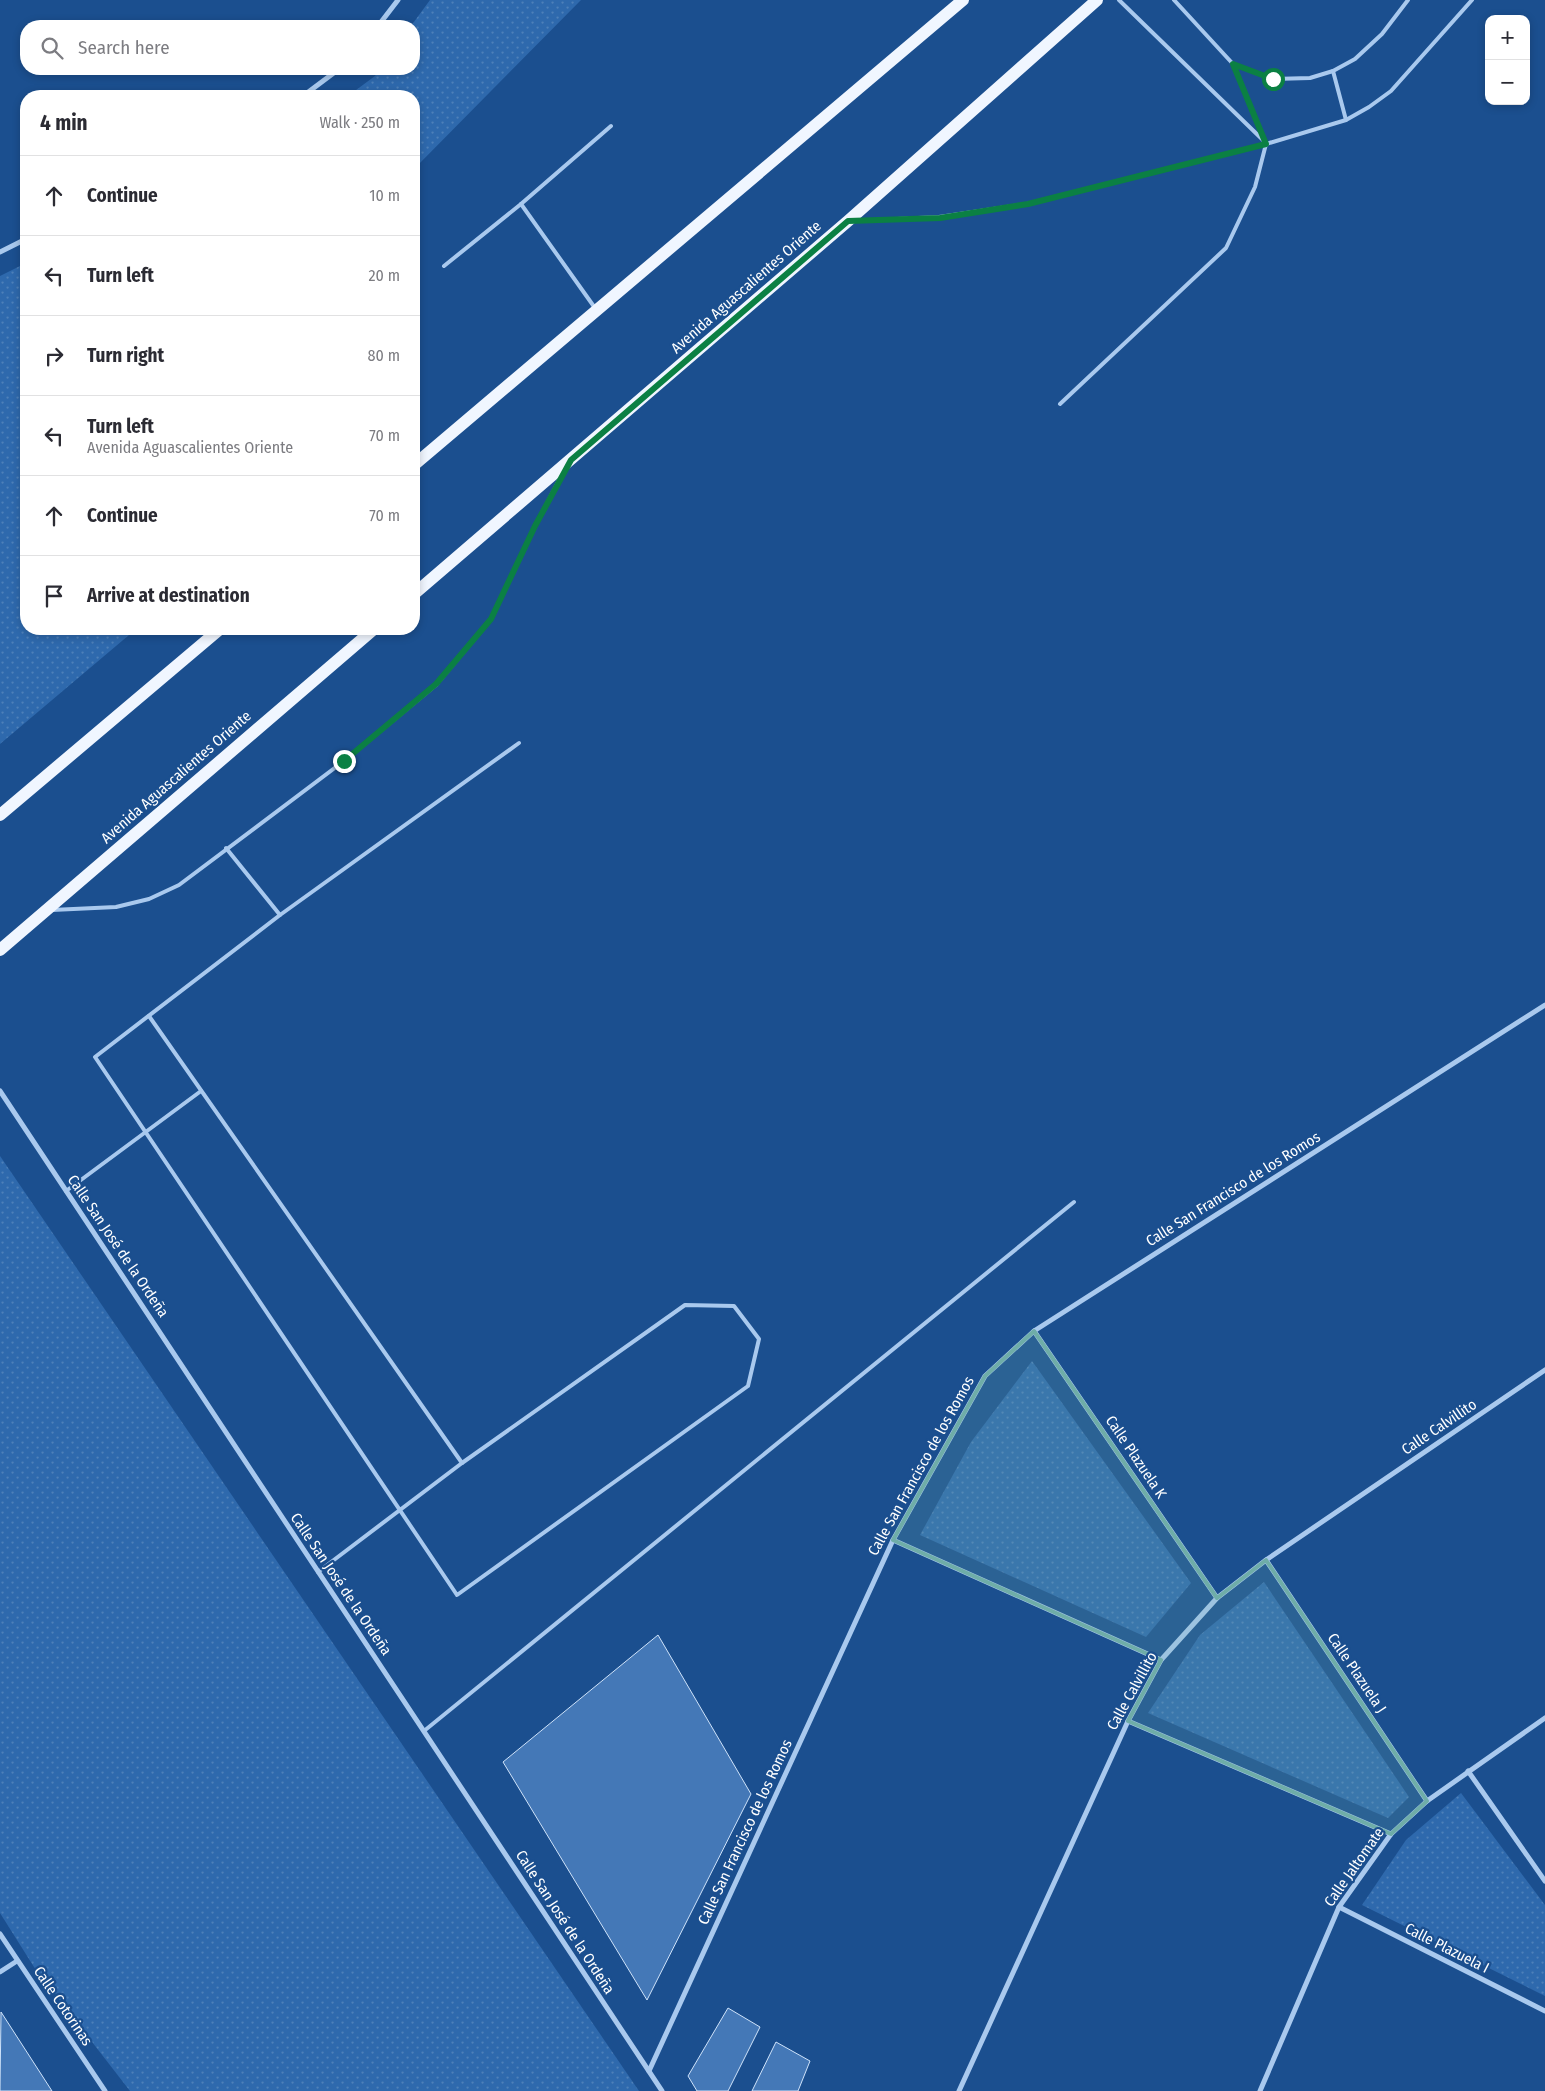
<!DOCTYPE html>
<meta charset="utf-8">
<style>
:root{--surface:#fff;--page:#f7f7f7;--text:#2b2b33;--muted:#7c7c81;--line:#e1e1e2}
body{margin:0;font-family:"Fira Sans Condensed",sans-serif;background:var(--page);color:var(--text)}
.controls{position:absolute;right:15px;top:15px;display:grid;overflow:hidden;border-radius:10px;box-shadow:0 2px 8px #0003}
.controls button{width:45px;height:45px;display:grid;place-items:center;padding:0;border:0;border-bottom:1px solid var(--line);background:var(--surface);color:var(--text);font:25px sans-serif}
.stop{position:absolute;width:15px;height:15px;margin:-11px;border:4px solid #0b8043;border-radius:50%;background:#fff}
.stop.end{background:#0b8043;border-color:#fff;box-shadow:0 1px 5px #0008}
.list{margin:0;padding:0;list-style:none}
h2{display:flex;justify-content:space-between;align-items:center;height:65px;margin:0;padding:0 20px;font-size:21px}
h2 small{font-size:16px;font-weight:400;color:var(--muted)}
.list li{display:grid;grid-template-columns:32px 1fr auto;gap:15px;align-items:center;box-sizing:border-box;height:80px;padding:0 20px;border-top:1px solid var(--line)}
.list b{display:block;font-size:19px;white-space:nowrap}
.list p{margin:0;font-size:16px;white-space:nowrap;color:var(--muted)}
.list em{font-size:16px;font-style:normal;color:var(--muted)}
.icon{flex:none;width:28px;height:28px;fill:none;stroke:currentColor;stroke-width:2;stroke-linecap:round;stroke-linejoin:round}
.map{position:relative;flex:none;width:1545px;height:2091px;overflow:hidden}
.search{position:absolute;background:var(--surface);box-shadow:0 2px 8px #0003;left:20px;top:20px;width:400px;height:55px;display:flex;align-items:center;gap:12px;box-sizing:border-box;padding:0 18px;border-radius:20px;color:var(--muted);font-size:19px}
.panel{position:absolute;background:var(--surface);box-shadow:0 2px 8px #0003;left:20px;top:90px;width:400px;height:545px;border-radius:20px}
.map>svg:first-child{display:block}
.grass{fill:url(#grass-dots)}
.building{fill:#4478b7;stroke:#cfe3fa}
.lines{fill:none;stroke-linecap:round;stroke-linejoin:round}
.service{stroke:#a9c9ee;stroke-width:4}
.minor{stroke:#a9c9ee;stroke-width:5}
.primary{stroke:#f0f6ff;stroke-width:12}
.route{stroke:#0b8043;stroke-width:6}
.marked{fill:#6fada8;fill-opacity:0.2;stroke:#6fada8;stroke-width:4;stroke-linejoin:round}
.labels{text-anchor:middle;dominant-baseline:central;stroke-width:4.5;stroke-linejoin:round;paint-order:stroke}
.street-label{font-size:15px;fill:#fff;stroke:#1b4f8f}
</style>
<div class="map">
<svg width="1545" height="2091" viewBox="0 0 1545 2091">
<defs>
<pattern id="grass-dots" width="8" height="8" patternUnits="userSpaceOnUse" patternTransform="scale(1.25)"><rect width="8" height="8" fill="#2e69ad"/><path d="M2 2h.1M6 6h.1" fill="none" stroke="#4d80b9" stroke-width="1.8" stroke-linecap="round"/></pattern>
</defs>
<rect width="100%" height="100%" fill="#1b4f8f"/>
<!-- grass -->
<g class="grass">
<polygon points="430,0 581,0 414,169 414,96 348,96 375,76 380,69 414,69 414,26 411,26"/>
<polygon points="26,263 26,629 124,629 129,635 0,744 0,276"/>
<polygon points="0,1156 639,2091 130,2091 34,1967 0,1913"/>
<polygon points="1032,1361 1191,1583 1146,1637 920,1535 971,1442"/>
<polygon points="1264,1582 1409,1797 1388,1818 1148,1713 1200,1635"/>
<polygon points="1461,1793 1545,1905 1545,1996 1362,1905 1406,1840"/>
</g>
<!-- building -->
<g class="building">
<polygon points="658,1635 751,1794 647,2000 503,1762"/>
<polygon points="728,2008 760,2027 728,2091 697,2091 688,2076"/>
<polygon points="1,2012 52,2091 0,2091"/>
<polygon points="776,2042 810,2061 798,2091 752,2091"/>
</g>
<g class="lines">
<!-- service -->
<g class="service">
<polyline points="1119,0 1265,142"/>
<polyline points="1174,0 1233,64 1273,79 1310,78 1333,71 1355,59 1382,34 1408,0"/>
<polyline points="1333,71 1346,120"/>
<polyline points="521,204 595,308"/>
<polyline points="855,221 939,217 1027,204 1266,144 1346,120 1369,107 1391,91 1472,0"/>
<polyline points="444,266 521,204 611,126"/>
<polyline points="1060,404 1226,248 1255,187 1266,144 1233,64"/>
<polyline points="226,848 280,915"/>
<polyline points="52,910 116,907 149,899 179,885 344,761 436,685 491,619 535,526 564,471"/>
<polyline points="149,1016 462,1463"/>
<polyline points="66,1191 201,1091"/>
<polyline points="318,1572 462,1463 685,1305 734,1306 759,1339 748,1386 457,1595 95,1057 280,915 519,743"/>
<polyline points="424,1731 1074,1202"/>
</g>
<!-- minor -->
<g class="minor">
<polyline points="378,26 398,0"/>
<polyline points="303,96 339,69"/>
<polyline points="0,252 26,239"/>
<polyline points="0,1091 662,2091"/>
<polyline points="1034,1331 1217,1598"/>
<polyline points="893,1540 1161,1660"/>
<polyline points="1266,1560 1427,1801"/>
<polyline points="1128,1721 1391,1834"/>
<polyline points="1468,1771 1545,1881"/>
<polyline points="1339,1907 1545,2011"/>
<polyline points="0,1934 105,2091"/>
<polyline points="0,1972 17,1961"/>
<polyline points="649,2071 893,1540 985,1376 1034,1331 1545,1005"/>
<polyline points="959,2091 1128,1721 1161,1660 1217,1598 1266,1560 1545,1370"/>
<polyline points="1260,2091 1339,1907 1391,1834 1427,1801 1545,1718"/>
</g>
<!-- primary -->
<g class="primary">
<polyline points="414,465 963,0"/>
<polyline points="414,594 848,221 1097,0"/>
<polyline points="0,815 220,629"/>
<polyline points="0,950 374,629"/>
</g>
</g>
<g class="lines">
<!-- route -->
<polyline class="route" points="344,761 436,684 491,619 535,526 571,460 848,221 940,218 1028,204 1266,144 1233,64 1273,79"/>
</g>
<!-- marked area -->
<path class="marked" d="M 1034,1331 L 1217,1598 L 1266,1560 L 1427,1801 L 1391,1834 L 1128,1721 L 1161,1660 L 893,1540 L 985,1376 Z"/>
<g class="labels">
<!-- street labels -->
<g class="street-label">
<text transform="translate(746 287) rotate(-41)">Avenida Aguascalientes Oriente</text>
<text transform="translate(176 777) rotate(-41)">Avenida Aguascalientes Oriente</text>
<text transform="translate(1233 1189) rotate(-32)">Calle San Francisco de los Romos</text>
<text transform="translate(118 1246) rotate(56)">Calle San José de la Ordeña</text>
<text transform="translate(1439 1427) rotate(-34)">Calle Calvillito</text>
<text transform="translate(1136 1457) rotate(56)">Calle Plazuela K</text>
<text transform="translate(921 1466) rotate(-61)">Calle San Francisco de los Romos</text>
<text transform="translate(341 1584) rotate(56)">Calle San José de la Ordeña</text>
<text transform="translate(1357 1673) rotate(56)">Calle Plazuela J</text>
<text transform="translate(1132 1691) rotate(-61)">Calle Calvillito</text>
<text transform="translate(745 1832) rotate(-65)">Calle San Francisco de los Romos</text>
<text transform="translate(1354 1867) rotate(-55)">Calle Jaltomate</text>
<text transform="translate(565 1922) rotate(57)">Calle San José de la Ordeña</text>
<text transform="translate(1447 1948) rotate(27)">Calle Plazuela I</text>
<text transform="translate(63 2006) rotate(56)">Calle Cotorinas</text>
</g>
</g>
</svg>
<div class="controls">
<button>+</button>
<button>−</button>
</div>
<div class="stop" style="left:1273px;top:79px"></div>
<div class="stop end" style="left:344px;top:761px"></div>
<div class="search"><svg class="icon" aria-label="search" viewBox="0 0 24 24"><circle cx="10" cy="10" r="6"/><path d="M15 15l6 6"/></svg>Search here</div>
<section class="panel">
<h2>4 min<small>Walk · 250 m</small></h2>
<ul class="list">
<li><svg class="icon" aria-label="ahead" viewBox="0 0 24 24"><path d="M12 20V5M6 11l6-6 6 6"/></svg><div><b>Continue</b></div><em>10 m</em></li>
<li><svg class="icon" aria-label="left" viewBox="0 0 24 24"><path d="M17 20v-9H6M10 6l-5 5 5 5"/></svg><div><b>Turn left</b></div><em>20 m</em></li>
<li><svg class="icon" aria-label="right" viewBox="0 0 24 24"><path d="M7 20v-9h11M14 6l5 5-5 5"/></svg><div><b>Turn right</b></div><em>80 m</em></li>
<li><svg class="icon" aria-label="left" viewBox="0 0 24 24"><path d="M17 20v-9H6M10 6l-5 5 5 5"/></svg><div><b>Turn left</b><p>Avenida Aguascalientes Oriente</p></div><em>70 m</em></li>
<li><svg class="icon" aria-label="ahead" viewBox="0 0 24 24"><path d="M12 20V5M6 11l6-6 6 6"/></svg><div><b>Continue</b></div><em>70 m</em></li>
<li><svg class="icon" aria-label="arrive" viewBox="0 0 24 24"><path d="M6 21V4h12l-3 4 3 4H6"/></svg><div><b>Arrive at destination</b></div></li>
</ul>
</section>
</div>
